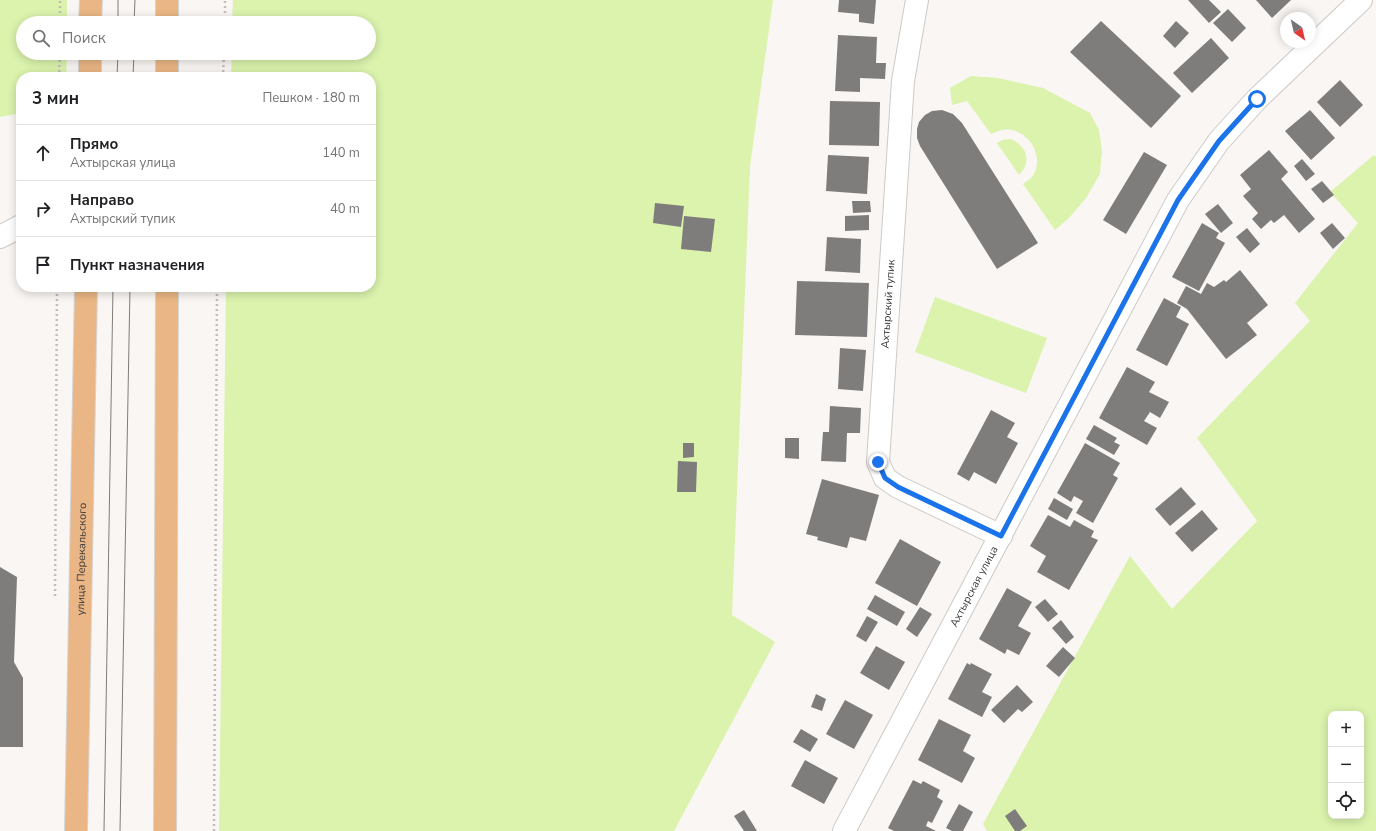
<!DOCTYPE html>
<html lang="ru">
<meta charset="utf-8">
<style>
:root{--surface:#fff;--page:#f6f6f6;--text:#202124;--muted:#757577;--line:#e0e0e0}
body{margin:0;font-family:"Nunito Sans",sans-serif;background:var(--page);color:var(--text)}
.controls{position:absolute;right:12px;bottom:12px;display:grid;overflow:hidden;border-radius:8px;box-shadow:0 2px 10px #0003}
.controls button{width:36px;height:36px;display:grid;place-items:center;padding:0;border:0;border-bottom:1px solid var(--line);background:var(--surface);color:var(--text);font:20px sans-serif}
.compass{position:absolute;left:1280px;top:12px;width:36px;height:36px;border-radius:50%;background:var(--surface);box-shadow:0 2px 10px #0003;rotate:146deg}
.stop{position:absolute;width:12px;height:12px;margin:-9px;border:3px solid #1a73e8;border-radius:50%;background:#fff}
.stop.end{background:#1a73e8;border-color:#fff;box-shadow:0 1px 4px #0008}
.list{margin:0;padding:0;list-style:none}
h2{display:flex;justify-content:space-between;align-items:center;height:52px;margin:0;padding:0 16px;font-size:17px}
h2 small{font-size:13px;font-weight:400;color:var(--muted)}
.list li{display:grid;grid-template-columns:26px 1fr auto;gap:12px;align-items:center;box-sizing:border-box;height:56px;padding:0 16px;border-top:1px solid var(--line)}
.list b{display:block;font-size:15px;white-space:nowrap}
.list p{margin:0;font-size:13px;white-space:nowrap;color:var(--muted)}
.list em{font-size:13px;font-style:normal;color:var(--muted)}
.icon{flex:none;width:22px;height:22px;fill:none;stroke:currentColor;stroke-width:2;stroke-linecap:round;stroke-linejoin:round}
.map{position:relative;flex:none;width:1376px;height:831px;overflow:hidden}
.search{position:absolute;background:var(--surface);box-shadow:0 2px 10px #0003;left:16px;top:16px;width:360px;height:44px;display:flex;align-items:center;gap:10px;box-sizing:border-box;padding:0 14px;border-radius:22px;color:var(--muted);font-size:15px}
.panel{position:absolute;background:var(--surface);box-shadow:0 2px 10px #0003;left:16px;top:72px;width:360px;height:220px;border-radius:16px}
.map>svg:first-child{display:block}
.green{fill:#dbf3ad;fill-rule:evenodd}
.building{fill:#7f7d7b}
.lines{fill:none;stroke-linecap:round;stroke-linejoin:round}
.minor-casing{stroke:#cdcac8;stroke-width:24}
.major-casing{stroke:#d4d4d4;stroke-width:24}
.path{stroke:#c0bdbb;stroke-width:2.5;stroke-dasharray:2 3;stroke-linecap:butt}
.minor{stroke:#fff;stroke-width:22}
.major{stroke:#eab685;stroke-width:22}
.tram{stroke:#7f7d7c;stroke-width:1}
.route{stroke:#1a73e8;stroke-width:5}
.labels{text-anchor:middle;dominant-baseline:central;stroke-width:4;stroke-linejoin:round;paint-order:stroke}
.street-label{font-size:11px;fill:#3c3b3a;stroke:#fff}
</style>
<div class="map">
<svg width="1376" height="831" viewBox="0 0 1376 831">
<rect width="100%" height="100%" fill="#f9f6f3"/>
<!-- green -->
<g class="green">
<polygon points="0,0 67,0 67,23 23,23 23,53 67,53 66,77 21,77 21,113 0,117"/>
<polygon points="233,0 773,0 750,166 732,615 775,642 674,831 219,831 226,287 371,287 371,77 231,77 232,53 369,53 369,23 232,23"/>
<path d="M 971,76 L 998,78 L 1043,88 L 1090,113 L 1099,130 L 1102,150 L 1100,174 L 1086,198 L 1069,218 L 1055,230 L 1023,184 C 1027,181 1032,178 1034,174 C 1043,156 1031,134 1012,130 C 1005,128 998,131 991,134 L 967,101 L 952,105 L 950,88 Z"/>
<path d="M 1011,139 C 1027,146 1032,162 1019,175 L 997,143 L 1002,140 Z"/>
<path d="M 1374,155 L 1376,157 L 1376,831 L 987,831 L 983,824 L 1130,556 L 1172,609 L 1257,521 L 1197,438 L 1310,321 L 1295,303 L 1358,223 L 1330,192 ZM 1331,714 L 1361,714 L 1361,816 L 1331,816 Z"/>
<polygon points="935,297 1047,338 1026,393 915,352"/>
</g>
<!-- building -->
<g class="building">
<polygon points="839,0 876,0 874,24 859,22 859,14 838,12"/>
<polygon points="1188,0 1209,0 1221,12 1209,23"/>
<polygon points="1256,0 1291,0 1272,18"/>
<polygon points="1228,9 1246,28 1232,42 1213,23"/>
<polygon points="1101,21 1181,96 1151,128 1070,52"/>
<polygon points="1176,21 1189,33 1175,48 1163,36"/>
<polygon points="838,35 877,37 876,63 886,63 885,79 860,78 860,92 835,91"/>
<polygon points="1211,38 1229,58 1192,93 1173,73"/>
<polygon points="1340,80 1363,105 1340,127 1317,102"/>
<polygon points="830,101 880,102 879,146 829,145"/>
<polygon points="942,110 953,114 962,123 1038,243 997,269 920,146 917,138 917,129 919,122 925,115 932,111"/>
<polygon points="1310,110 1335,138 1311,160 1285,131"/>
<polygon points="1269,150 1288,172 1281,179 1315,219 1299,233 1284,215 1274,223 1271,220 1261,229 1252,219 1258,213 1243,196 1251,189 1240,175"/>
<polygon points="1144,152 1167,165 1126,234 1103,220"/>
<polygon points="828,155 869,157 867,194 826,191"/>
<polygon points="1302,159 1315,174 1306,181 1294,166"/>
<polygon points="1322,181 1334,195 1323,203 1311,189"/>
<polygon points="852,201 870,201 871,212 853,213"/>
<polygon points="655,203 684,206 681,227 653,223"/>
<polygon points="1218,204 1233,223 1221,233 1205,214"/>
<polygon points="869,215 869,230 845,231 845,216"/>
<polygon points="684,216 715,219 711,252 681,249"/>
<polygon points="1202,223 1219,233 1216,238 1225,243 1199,291 1172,277"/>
<polygon points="1332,223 1345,238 1333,249 1320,233"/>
<polygon points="1247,228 1260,244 1250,253 1236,237"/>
<polygon points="827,237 861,239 860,273 825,271"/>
<polygon points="1240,270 1268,305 1247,323 1257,335 1226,359 1187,309 1177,303 1186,286 1201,294 1207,283 1214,287 1224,280 1226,282"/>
<polygon points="797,281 869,283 867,337 795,335"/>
<polygon points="1164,298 1181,307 1176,317 1189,324 1167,366 1136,350"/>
<polygon points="840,348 866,350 863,391 838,389"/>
<polygon points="1127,367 1155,382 1149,392 1169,402 1160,418 1150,412 1144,421 1157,428 1147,445 1099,418"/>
<polygon points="830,406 861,408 860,433 847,433 846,462 821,461 823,432 829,432"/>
<polygon points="991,410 1015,423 1007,437 1018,443 996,484 974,472 969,481 957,474"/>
<polygon points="1094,425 1117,438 1114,442 1120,445 1114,455 1086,439"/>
<polygon points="785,438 799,438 799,459 785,458"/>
<polygon points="683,443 694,443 694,457 683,458"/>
<polygon points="1085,443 1120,463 1113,475 1118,478 1093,523 1076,513 1083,501 1074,496 1071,502 1057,493"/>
<polygon points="678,461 697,462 696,492 677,492"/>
<polygon points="822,479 879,495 866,541 850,537 847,548 817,540 818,537 806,534"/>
<polygon points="1181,487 1196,504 1170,526 1155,509"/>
<polygon points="1054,498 1073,509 1067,520 1048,509"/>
<polygon points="1202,510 1218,529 1192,552 1175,533"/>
<polygon points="1048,515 1070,527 1074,520 1094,531 1091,537 1098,540 1069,590 1037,572 1046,556 1030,546"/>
<polygon points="900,539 941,562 917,606 875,583"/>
<polygon points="0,567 17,577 14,662 23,678 23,747 0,747"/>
<polygon points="1007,588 1032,602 1018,626 1031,633 1019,655 1007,649 1005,654 979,639"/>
<polygon points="875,595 905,612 897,626 867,609"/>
<polygon points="1045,599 1058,614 1048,622 1035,607"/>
<polygon points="920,607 932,614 917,637 906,629"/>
<polygon points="867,616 878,622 866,642 856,636"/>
<polygon points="1061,620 1074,637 1066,644 1052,628"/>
<polygon points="876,646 905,662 889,690 860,673"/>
<polygon points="1063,647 1075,658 1059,677 1046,666"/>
<polygon points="967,663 970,665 971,663 992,674 982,692 992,697 982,717 948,699"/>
<polygon points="1017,685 1033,702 1022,712 1018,709 1004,723 991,710"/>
<polygon points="816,694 826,699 822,711 811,707"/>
<polygon points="845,700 873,715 854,749 826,734"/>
<polygon points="939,719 971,735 963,751 975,758 962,783 918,760"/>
<polygon points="801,729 818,739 810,752 793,742"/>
<polygon points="805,760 838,778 824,804 791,786"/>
<polygon points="913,780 921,784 923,781 940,790 937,797 943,801 932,823 928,821 926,826 936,831 894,831 888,828"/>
<polygon points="959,804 973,812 963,831 952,831 946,828"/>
<polygon points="1015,809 1027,826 1020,831 1015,831 1005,816"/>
<polygon points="744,810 757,831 744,831 734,816"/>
</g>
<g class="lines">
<defs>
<g id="minor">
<polyline points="917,0 903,81 878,462 885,478 898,487 1001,536"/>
<polyline points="0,237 21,226"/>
<path id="s1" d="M 844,831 L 1178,200 L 1219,141 L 1257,99 L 1361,0"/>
</g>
<g id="major">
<polyline points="90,23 91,0"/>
<polyline points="167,23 167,0"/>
<polyline points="90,77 90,53"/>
<polyline points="167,77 167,53"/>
<path id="s2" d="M 76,831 L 86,287"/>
<polyline points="165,831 167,287"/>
</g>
</defs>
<!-- minor casing -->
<use href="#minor" class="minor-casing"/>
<!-- major casing -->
<use href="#major" class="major-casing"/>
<!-- path -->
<g class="path">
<polyline points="60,23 60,0"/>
<polyline points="225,23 225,0"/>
<polyline points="59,77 60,53"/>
<polyline points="223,77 224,53"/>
<polyline points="55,596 57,287"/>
<polyline points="214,831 217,287"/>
</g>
<!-- minor -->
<use href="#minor" class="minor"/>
<!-- major -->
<use href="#major" class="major"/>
<!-- tram -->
<g class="tram">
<polyline points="118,23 118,0"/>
<polyline points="134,23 135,0"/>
<polyline points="117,77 118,53"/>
<polyline points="133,77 134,53"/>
<polyline points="104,831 113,287"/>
<polyline points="120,831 130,287"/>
</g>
</g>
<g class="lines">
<!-- route -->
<polyline class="route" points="878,462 885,478 898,487 1001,536 1178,200 1219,141 1257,99"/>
</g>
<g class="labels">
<!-- street labels -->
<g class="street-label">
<text transform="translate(888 304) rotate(-86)">Ахтырский тупик</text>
<text stroke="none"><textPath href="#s2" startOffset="272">улица Перекальского</textPath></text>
<text stroke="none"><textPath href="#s1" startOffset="277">Ахтырская улица</textPath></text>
</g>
</g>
</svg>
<div class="controls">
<button>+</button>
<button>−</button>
<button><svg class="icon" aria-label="locate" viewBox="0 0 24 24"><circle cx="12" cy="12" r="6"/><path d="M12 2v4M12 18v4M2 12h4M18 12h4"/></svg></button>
</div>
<svg class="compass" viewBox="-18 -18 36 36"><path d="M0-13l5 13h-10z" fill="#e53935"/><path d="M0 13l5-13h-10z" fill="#757577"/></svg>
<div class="stop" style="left:1257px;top:99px"></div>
<div class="stop end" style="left:878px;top:462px"></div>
<div class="search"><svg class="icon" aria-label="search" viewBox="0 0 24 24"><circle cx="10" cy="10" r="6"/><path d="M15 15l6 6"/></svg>Поиск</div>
<section class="panel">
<h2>3 мин<small>Пешком · 180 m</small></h2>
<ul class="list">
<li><svg class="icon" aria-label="ahead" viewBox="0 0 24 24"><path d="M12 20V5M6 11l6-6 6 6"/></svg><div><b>Прямо</b><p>Ахтырская улица</p></div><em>140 m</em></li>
<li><svg class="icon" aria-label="right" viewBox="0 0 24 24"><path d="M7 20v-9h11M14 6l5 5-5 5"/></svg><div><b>Направо</b><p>Ахтырский тупик</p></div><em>40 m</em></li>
<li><svg class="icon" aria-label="arrive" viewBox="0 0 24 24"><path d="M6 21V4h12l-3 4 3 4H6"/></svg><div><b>Пункт назначения</b></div></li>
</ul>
</section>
</div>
